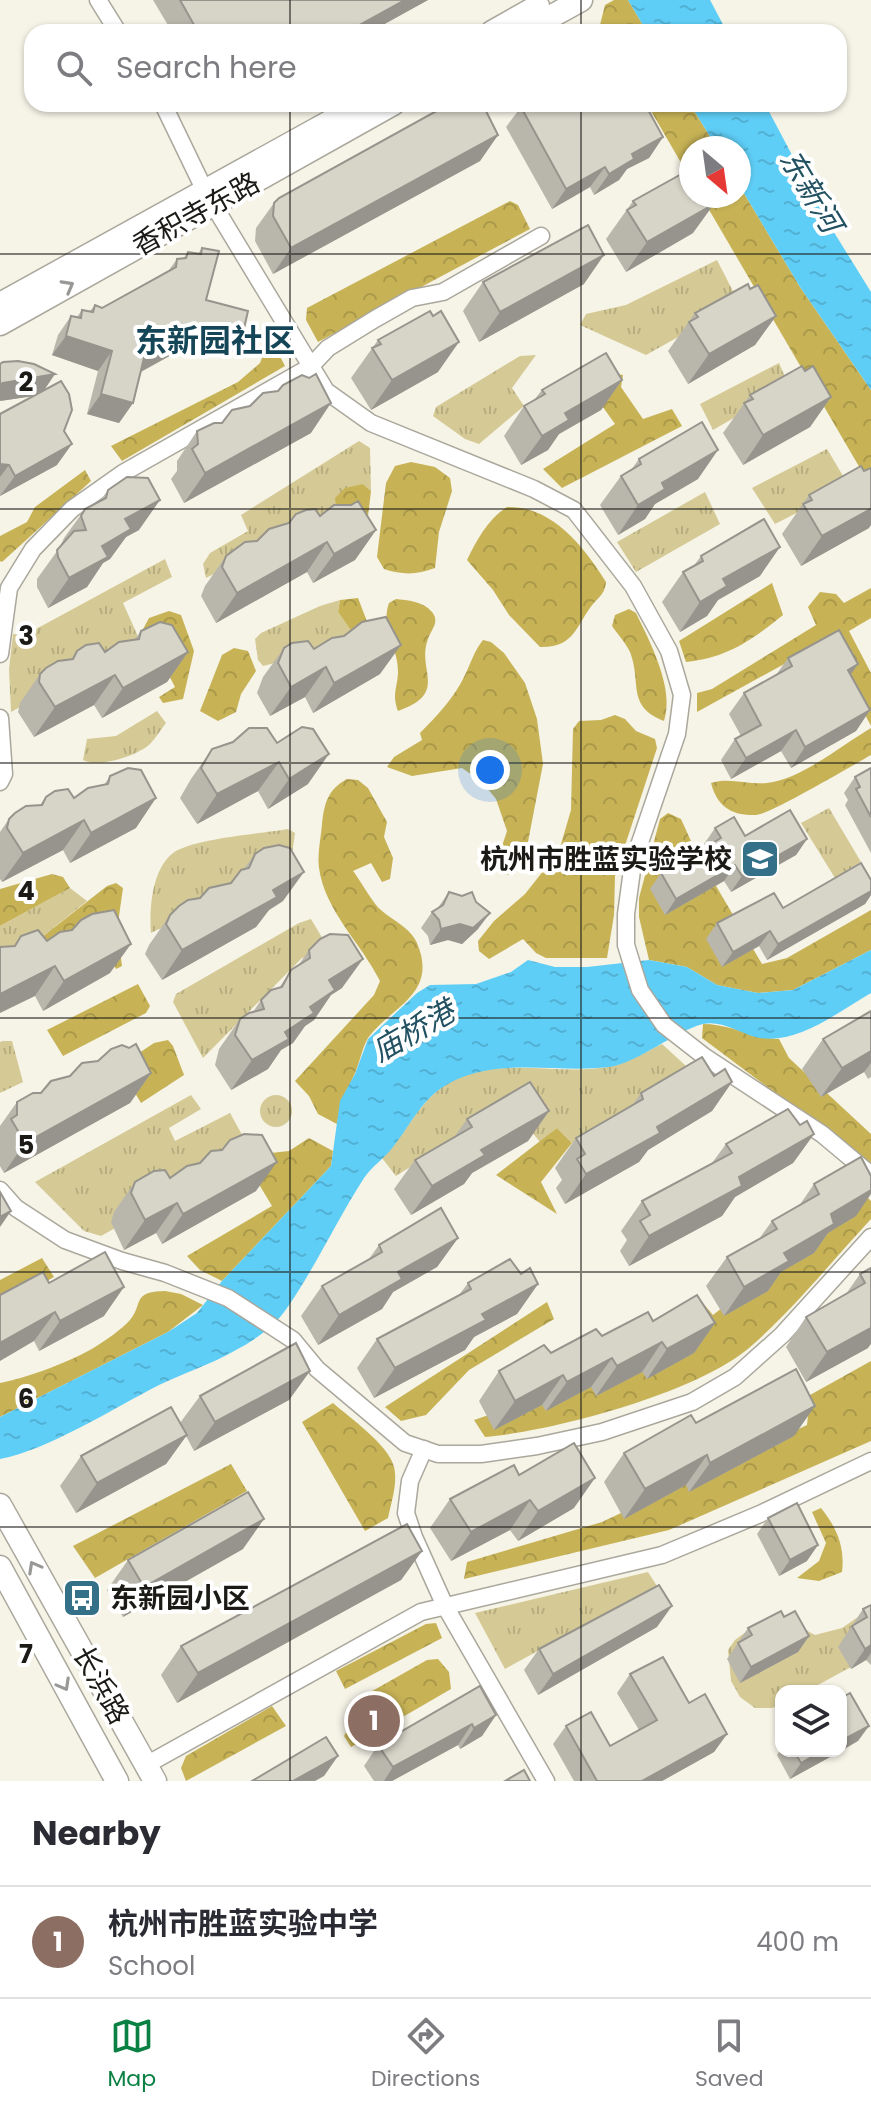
<!DOCTYPE html>
<meta charset="utf-8">
<style>
:root{--surface:#fff;--page:#f7f7f7;--text:#2b2b33;--muted:#7c7c81;--line:#e1e1e2;--accent:#0b8043}
body{margin:0;font-family:Poppins,"Noto Sans SC",sans-serif;background:var(--page);color:var(--text)}
.controls{position:absolute;right:24px;bottom:24px;display:grid;overflow:hidden;border-radius:16px;box-shadow:0 2px 6px #0004}
.controls button{width:72px;height:72px;display:grid;place-items:center;padding:0;border:0;border-bottom:2px solid var(--line);background:var(--surface);color:var(--text);font:40px sans-serif}
.compass{position:absolute;left:679px;top:136px;width:72px;height:72px;border-radius:50%;background:var(--surface);box-shadow:0 2px 6px #0004;rotate:151deg}
.you{position:absolute;left:490px;top:770px;width:28px;height:28px;margin:-20px;border:6px solid #fff;border-radius:50%;background:#1a73e8;box-shadow:0 0 0 12px #1a73e833}
.badge{display:grid;place-items:center;width:52px;height:52px;border-radius:50%;background:var(--accent);color:#fff;font-size:26px;font-weight:700}
.pin{position:absolute;translate:-50% -50%;border:4px solid #fff;box-shadow:0 2px 8px #0006}
.list{margin:0;padding:0;list-style:none}
h2{display:flex;justify-content:space-between;align-items:center;height:104px;margin:0;padding:0 32px;font-size:34px}
h2 small{font-size:26px;font-weight:400;color:var(--muted)}
.list li{display:grid;grid-template-columns:52px 1fr auto;gap:24px;align-items:center;box-sizing:border-box;height:112px;padding:0 32px;border-top:2px solid var(--line)}
.list b{display:block;font-size:30px;white-space:nowrap}
.list p{margin:0;font-size:26px;white-space:nowrap;color:var(--muted)}
.list em{font-size:26px;font-style:normal;color:var(--muted)}
.icon{flex:none;width:44px;height:44px;fill:none;stroke:currentColor;stroke-width:2;stroke-linecap:round;stroke-linejoin:round}
.map{position:relative;flex:none;width:871px;height:1781px;overflow:hidden}
.search{position:absolute;background:var(--surface);box-shadow:0 2px 6px #0004;left:24px;right:24px;top:24px;height:88px;display:flex;align-items:center;gap:20px;box-sizing:border-box;padding:0 28px;border-radius:24px;color:var(--muted);font-size:30px}
.sheet{height:216px;background:var(--surface)}
nav{display:flex;justify-content:space-around;align-items:center;box-sizing:border-box;height:112px;border-top:2px solid var(--line);background:var(--surface);font-size:22px;color:var(--muted)}
nav a{display:grid;justify-items:center;gap:4px}
nav .on{color:var(--accent)}
.map>svg:first-child{display:block}
.grass{fill:url(#grass-tufts)}
.forest{fill:url(#forest-crowns)}
.water{fill:url(#water-ripples)}
.lines{fill:none;stroke-linecap:round;stroke-linejoin:round}
.street-casing{stroke:#aaa79c;stroke-width:19}
.secondary-casing{stroke:#aaa79c;stroke-width:25}
.street{stroke:#fff;stroke-width:16}
.secondary{stroke:#fff;stroke-width:22}
.wall{fill:#b9b6ac}
.shaded-wall{fill:#96948c}
.building{fill:#d7d4c8;stroke:#96948c;stroke-width:2}
.oneway{stroke:#989896}
.grid{fill:none;stroke:#1b1a16;stroke-width:2;stroke-opacity:0.55}
.labels{text-anchor:middle;dominant-baseline:central;stroke-width:8;stroke-linejoin:round;paint-order:stroke}
.street-label{font-size:28px;fill:#1b1a16;stroke:#fff}
.poi-label{font-size:28px;font-weight:bold;fill:#1b1a16;stroke:#fff;text-anchor:end}
.water-label{font-size:30px;font-style:italic;fill:#225162;stroke:#fff}
.quarter-label{font-size:32px;font-weight:bold;fill:#144658;stroke:#fff}
.grid-label{font-size:26px;text-anchor:middle;font-weight:bold;fill:#1b1a16;stroke:#fff;stroke-width:8;stroke-linejoin:round;paint-order:stroke}
</style>
<div class="map">
<svg width="871" height="1781" viewBox="0 0 871 1781">
<defs>
<pattern id="grass-tufts" width="24" height="20" patternUnits="userSpaceOnUse" patternTransform="scale(2)"><rect width="24" height="20" fill="#d5ca95"/><path d="M3 7l-1-3M5 7V3M7 7l1-3M15 17l-1-3M17 17v-4M19 17l1-3" fill="none" stroke="#b6ad80"/></pattern>
<pattern id="forest-crowns" width="20" height="18" patternUnits="userSpaceOnUse" patternTransform="scale(2)"><rect width="20" height="18" fill="#c7b356"/><path d="M2 6a3 3 0 1 1 6 0M12 15a3 3 0 1 1 6 0" fill="none" stroke="#aa994a"/></pattern>
<pattern id="water-ripples" width="26" height="14" patternUnits="userSpaceOnUse" patternTransform="scale(2)"><rect width="26" height="14" fill="#5fcef7"/><path d="M2 4q2-2 4 0t4 0M15 11q2-2 4 0t4 0" fill="none" stroke="#52b0d3"/></pattern>
</defs>
<rect width="100%" height="100%" fill="#f6f3e7"/>
<!-- grass -->
<g class="grass">
<polygon points="717,260 739,303 646,355 580,325 586,314 626,305"/>
<polygon points="536,355 512,388 524,406 479,444 465,439 433,416 436,407 520,356"/>
<polygon points="779,363 789,386 713,430 700,404"/>
<polygon points="359,441 370,448 371,491 363,484 337,511 206,578 203,564 210,553 248,531 241,515"/>
<polygon points="827,449 849,486 775,524 752,488"/>
<polygon points="705,492 720,524 636,572 617,542"/>
<polygon points="165,559 172,577 123,603 140,641 11,712 9,669 13,634 25,635"/>
<polygon points="340,600 338,612 359,642 263,666 258,660 255,639 261,633 320,606"/>
<path d="M 157,711 L 166,723 C 161,729 156,738 150,744 C 137,756 99,768 83,760 L 87,739 L 116,736 Z"/>
<polygon points="829,808 861,862 835,878 801,823"/>
<path d="M 288,829 L 295,833 L 291,862 L 151,933 C 149,909 152,869 173,853 C 194,838 261,834 288,829 Z"/>
<polygon points="70,888 87,901 37,941 0,954 0,926"/>
<polygon points="311,919 330,951 302,958 203,1058 173,1002 176,994 299,923"/>
<polygon points="3,1041 12,1041 23,1082 0,1093 0,1042"/>
<path d="M 662,1044 L 697,1076 L 572,1143 L 557,1128 L 540,1142 L 509,1104 L 396,1176 L 382,1158 C 404,1137 416,1106 442,1087 C 492,1052 556,1078 612,1066 C 628,1063 647,1051 662,1044 Z"/>
<circle cx="276" cy="1111" r="16"/>
<polygon points="191,1095 201,1109 169,1128 175,1141 230,1113 251,1151 101,1236 84,1231 35,1182"/>
<polygon points="648,1572 657,1586 505,1669 475,1613"/>
<polygon points="871,1608 871,1656 807,1691 781,1691 781,1705 772,1708 755,1708 740,1697 731,1681 728,1650 735,1640 754,1626 787,1620 815,1635 842,1628"/>
</g>
<!-- forest -->
<g class="forest">
<polygon points="614,0 628,0 647,32 604,32 600,25 605,5"/>
<polygon points="647,104 690,104 717,148 691,148 691,180"/>
<polygon points="739,185 800,287 871,390 871,487 701,196 739,196"/>
<polygon points="510,201 518,205 530,229 318,342 306,320 307,308"/>
<polygon points="270,337 285,366 122,461 111,446 238,382 260,363"/>
<polygon points="597,371 623,375 621,387 643,419 672,409 682,426 562,488 543,469 615,424 585,382"/>
<path d="M 411,462 L 435,467 L 450,478 L 452,491 L 439,532 L 435,568 C 417,575 402,575 384,569 L 377,557 L 386,483 L 395,466 Z"/>
<polygon points="85,470 91,481 2,562 0,561 0,536 27,522 35,507"/>
<polygon points="363,484 371,491 365,541 338,522 335,498 345,488"/>
<path d="M 507,507 C 553,506 584,547 606,582 C 605,593 600,596 593,604 C 576,625 575,648 540,647 L 509,615 L 493,590 L 467,560 C 476,541 489,518 507,507 Z"/>
<path d="M 772,583 L 783,615 C 752,640 727,658 686,662 L 679,641 Z"/>
<polygon points="871,588 871,618 849,631 871,673 871,726 826,641 697,712 697,693 712,689 816,625 808,607 820,592 836,594 844,603"/>
<polygon points="358,598 368,624 359,642 338,612 340,600"/>
<path d="M 396,599 C 407,600 424,602 431,611 C 441,621 431,630 428,639 C 416,670 450,693 398,711 C 392,694 397,689 398,673 C 399,649 380,626 389,603 Z"/>
<path d="M 629,609 L 636,613 C 650,642 675,689 664,721 C 626,706 642,683 630,652 C 626,643 618,635 612,626 L 615,615 Z"/>
<polygon points="169,611 181,615 194,651 183,699 163,703 159,697 175,687 153,645 142,631 149,618"/>
<path d="M 483,640 L 491,642 L 504,653 L 525,683 L 537,719 L 543,764 L 527,847 L 508,875 L 499,874 L 497,861 L 507,831 L 496,799 L 482,782 L 462,768 L 412,776 L 387,767 L 394,757 L 422,740 L 420,733 C 437,716 454,698 465,675 C 471,663 474,651 483,640 Z"/>
<polygon points="234,648 248,651 256,671 241,694 236,712 218,721 200,711 222,655"/>
<polygon points="615,715 625,719 636,731 655,739 657,748 615,876 614,915 607,958 546,958 536,953 523,939 489,959 479,951 478,941 494,921 525,894 559,851 571,810 573,729 579,721 601,720"/>
<path d="M 871,728 L 871,755 C 853,765 769,815 756,815 C 731,816 717,806 711,783 C 730,777 747,785 767,783 C 800,780 842,745 871,728 Z"/>
<path d="M 347,779 L 358,780 L 368,788 L 387,822 L 384,837 L 393,858 L 390,879 L 382,882 L 371,863 L 353,871 C 360,880 374,905 381,910 C 393,921 410,927 417,943 C 439,995 390,1007 368,1038 C 362,1048 360,1062 355,1073 C 346,1095 341,1099 337,1124 L 318,1114 L 309,1096 L 295,1081 L 374,995 L 380,981 C 361,943 325,911 319,868 C 317,854 321,838 322,824 C 324,804 328,789 347,779 Z"/>
<polygon points="668,813 681,819 696,852 762,964 787,958 871,910 871,950 793,990 758,993 717,985 687,967 649,960 639,917 639,898 660,819"/>
<polygon points="52,874 63,877 70,888 0,926 0,889"/>
<polygon points="116,883 123,888 117,930 122,966 116,969 92,929 43,951 37,941 107,886"/>
<polygon points="138,984 150,1006 146,1013 63,1056 47,1030"/>
<path d="M 703,1024 C 729,1024 752,1037 779,1039 L 789,1058 L 871,1134 L 871,1165 L 702,1038 Z"/>
<polygon points="168,1040 173,1046 184,1075 141,1103 123,1073 124,1063 154,1043"/>
<polygon points="557,1128 572,1143 541,1182 557,1214 496,1175"/>
<polygon points="309,1138 333,1151 331,1166 222,1281 200,1270 187,1256 272,1206 242,1156 289,1151"/>
<path d="M 864,1194 L 871,1201 L 871,1219 C 833,1260 791,1312 749,1348 C 696,1393 554,1431 485,1437 L 474,1420 L 678,1350 L 701,1301 L 713,1315 Z"/>
<polygon points="42,1258 54,1277 0,1308 0,1280"/>
<path d="M 165,1291 L 181,1294 L 203,1305 L 168,1332 L 0,1417 L 0,1383 C 24,1379 75,1360 95,1347 C 106,1340 121,1330 130,1320 C 144,1303 131,1292 165,1291 Z"/>
<polygon points="547,1302 554,1319 469,1370 426,1415 401,1421 385,1407"/>
<polygon points="871,1361 871,1441 669,1530 464,1579 467,1562 602,1522 807,1425 810,1395"/>
<path d="M 333,1403 C 350,1418 389,1445 394,1467 C 398,1483 391,1503 388,1518 L 365,1531 L 302,1422 Z"/>
<polygon points="231,1464 247,1491 95,1578 73,1546"/>
<path d="M 821,1508 C 837,1528 845,1547 842,1572 L 819,1581 L 797,1578 L 819,1561 L 826,1543 L 812,1512 Z"/>
<polygon points="436,1623 442,1638 345,1689 336,1671 426,1624"/>
<polygon points="438,1659 449,1672 451,1689 351,1747 344,1736 367,1694 427,1660"/>
<polygon points="272,1706 286,1726 186,1781 181,1768 186,1756"/>
</g>
<!-- water -->
<g class="water">
<polygon points="628,0 710,0 727,32 647,32"/>
<polygon points="690,104 765,104 827,221 871,292 871,390 800,287 739,185 739,148 717,148"/>
<path d="M 871,950 L 871,993 C 838,1012 795,1047 755,1037 C 738,1032 721,1020 703,1024 C 675,1031 638,1063 609,1067 C 555,1074 492,1055 443,1087 C 421,1101 409,1127 393,1147 C 385,1158 372,1166 364,1178 C 337,1220 316,1266 287,1308 C 275,1326 255,1340 236,1350 C 212,1364 184,1373 159,1385 C 114,1408 48,1450 0,1459 L 0,1417 L 168,1332 L 197,1313 L 222,1281 L 331,1166 L 340,1101 L 355,1074 L 368,1039 L 417,993 L 430,985 L 476,984 L 511,972 L 528,960 L 555,967 L 587,967 L 649,960 L 687,967 L 717,985 L 758,993 L 793,990 Z"/>
</g>
<g class="lines">
<defs>
<g id="street">
<polyline points="98,0 118,32"/>
<polyline points="163,104 205,191 326,391 371,423 534,489 574,510 633,586 669,651 682,695 677,734 633,863 626,914 626,945 640,990 664,1025 705,1057 822,1134 871,1175"/>
<polyline points="0,654 9,588 33,549 72,509 123,473 310,367 328,348 375,319 412,298 443,292 541,236"/>
<polyline points="0,718 4,774 0,782"/>
<polyline points="0,1190 16,1208 65,1240 122,1261 165,1273 228,1298 293,1340 317,1369 405,1443 438,1454 481,1454 537,1446 602,1432 692,1402 735,1377 782,1335 871,1237"/>
<polyline points="424,1449 410,1481 406,1513 414,1537 445,1606 546,1781"/>
<polyline points="146,1765 421,1612 662,1555 760,1514 871,1461"/>
</g>
<g id="secondary">
<polyline points="492,32 538,6"/>
<polyline points="523,32 581,0"/>
<polyline points="0,304 362,104"/>
<polyline points="0,324 393,104"/>
<polyline points="0,1505 155,1781"/>
<polyline points="0,1567 117,1781"/>
</g>
</defs>
<!-- street casing -->
<use href="#street" class="street-casing"/>
<!-- secondary casing -->
<use href="#secondary" class="secondary-casing"/>
<!-- street -->
<use href="#street" class="street"/>
<!-- secondary -->
<use href="#secondary" class="secondary"/>
</g>
<!-- wall -->
<g class="wall">
<polygon points="153,0 428,0 370,32 172,32"/>
<polygon points="521,107 663,137 649,158 627,169 619,180 594,195 590,187 552,209 506,127"/>
<polygon points="480,110 498,135 480,161 273,274 255,241 256,228 274,203"/>
<polygon points="688,177 693,233 626,272 606,239 633,201"/>
<polygon points="202,248 206,300 228,357 184,348 141,372 133,403 119,423 87,414 98,371 52,355 58,335 71,316 77,317 82,310 90,311 95,305 102,308 169,270 177,259 183,259 188,252 198,254"/>
<polygon points="483,282 584,284 479,342 463,311"/>
<polygon points="750,289 776,316 755,345 688,384 668,351 695,313"/>
<polygon points="378,340 438,372 371,410 351,378"/>
<polygon points="622,380 601,410 559,434 548,450 521,465 504,436 524,406 534,400 542,390"/>
<polygon points="44,390 64,431 57,465 0,496 0,414 33,396 0,401"/>
<polygon points="750,395 831,397 810,427 743,465 723,433"/>
<polygon points="197,431 311,433 184,503 171,479 177,471 177,461"/>
<polygon points="639,459 698,479 655,504 645,519 618,535 600,505 621,476 631,470"/>
<polygon points="108,490 139,530 126,537 110,559 103,563 87,587 48,608 37,587 37,579 60,547 64,538 85,509 100,501"/>
<polygon points="809,495 869,528 801,566 782,534"/>
<polygon points="320,516 376,530 355,560 313,583 307,572 216,623 201,596 205,586 226,556 257,541"/>
<polygon points="701,556 760,576 718,600 707,616 680,632 662,602 683,572 693,567"/>
<polygon points="141,631 188,652 167,682 102,718 94,705 34,737 18,712 20,703 40,674 72,659 77,651 105,652 135,639"/>
<polygon points="284,648 314,649 380,674 313,713 305,697 270,716 257,693 263,677"/>
<polygon points="788,658 858,664 850,675 870,710 856,731 791,768 781,751 731,779 721,760 735,739 741,736 729,714 744,693 776,675"/>
<polygon points="277,743 308,784 268,809 258,791 197,824 180,798 191,779 212,749"/>
<polygon points="871,768 871,853 845,805 848,800 844,793 855,777"/>
<polygon points="110,776 136,828 70,863 63,850 2,882 0,879 0,832 9,819 40,805 46,797 74,798 104,785"/>
<polygon points="715,828 745,836 807,839 796,855 731,892 724,881 665,915 650,889 661,873 706,847 704,844"/>
<polygon points="255,854 283,901 269,910 256,927 162,980 145,954 149,945 170,915 200,898 231,883 244,869"/>
<polygon points="871,880 871,895 865,904 767,960 759,946 722,967 706,939 717,923 783,908"/>
<polygon points="449,892 478,929 462,944 448,940 430,945 428,936 421,928 432,912 437,909"/>
<polygon points="21,936 47,941 110,973 43,1011 35,996 14,946"/>
<polygon points="309,950 342,988 331,995 314,1020 305,1026 293,1043 281,1050 268,1069 231,1090 215,1065 219,1049 240,1019 253,1012 261,1000 279,988 291,970 298,966"/>
<polygon points="871,1011 871,1077 868,1079 864,1072 821,1097 802,1069 823,1039"/>
<polygon points="151,1073 130,1103 4,1173 0,1166 0,1126 17,1102 41,1093"/>
<polygon points="714,1076 732,1082 712,1111 648,1150 639,1162 565,1204 556,1188 562,1180 555,1168 576,1138 632,1106 641,1093"/>
<polygon points="549,1111 528,1141 472,1173 464,1184 411,1215 394,1189 415,1160 455,1136 467,1119"/>
<polygon points="800,1125 814,1134 793,1163 735,1197 722,1216 629,1266 620,1251 627,1240 621,1231 642,1201 712,1163 726,1144"/>
<polygon points="135,1182 256,1191 162,1244 156,1233 124,1250 111,1222 114,1212"/>
<polygon points="814,1184 856,1216 828,1233 814,1253 781,1272 768,1291 724,1316 706,1286 727,1257 759,1239 772,1221 799,1206"/>
<polygon points="458,1238 437,1267 393,1292 382,1309 318,1345 301,1316 322,1286 369,1259 379,1245"/>
<polygon points="871,1268 868,1348 806,1382 786,1347 806,1317 846,1294 860,1274"/>
<polygon points="521,1274 538,1284 517,1314 474,1337 465,1350 374,1398 357,1368 377,1339 459,1295 468,1283"/>
<polygon points="49,1283 104,1316 39,1351 34,1341"/>
<polygon points="653,1321 715,1323 694,1353 647,1379 642,1372 596,1396 591,1387 546,1411 542,1405 494,1430 479,1401 499,1371 602,1336"/>
<polygon points="310,1371 289,1400 194,1451 186,1436 166,1464 76,1513 60,1486 81,1456 180,1423 200,1396"/>
<polygon points="696,1423 794,1436 689,1492 686,1485 624,1519 604,1482 624,1453"/>
<polygon points="519,1475 574,1508 518,1541 510,1530 451,1561 430,1528 450,1499"/>
<polygon points="768,1518 807,1561 779,1576 757,1534"/>
<polygon points="243,1549 123,1617 107,1590 128,1560"/>
<polygon points="422,1551 401,1580 177,1703 161,1675 181,1646"/>
<polygon points="871,1605 871,1665 866,1660 851,1669 838,1647 863,1609"/>
<polygon points="784,1617 809,1636 798,1652 740,1683 727,1659 748,1628"/>
<polygon points="657,1627 538,1695 524,1670 539,1649"/>
<polygon points="630,1674 689,1703 727,1734 714,1752 662,1781 574,1781 553,1744 566,1726 610,1746 639,1730 617,1693"/>
<polygon points="496,1715 482,1736 460,1749 458,1745 392,1781 374,1781 364,1766 378,1745"/>
<polygon points="781,1749 781,1751 841,1751 790,1779 777,1755"/>
</g>
<!-- shaded-wall -->
<g class="shaded-wall">
<polygon points="405,0 428,0 370,32 347,32"/>
<polygon points="498,135 480,161 273,274 291,248"/>
<polygon points="663,137 649,158 627,169 619,180 594,195 609,174 632,154"/>
<polygon points="605,167 590,187 552,209 566,189"/>
<polygon points="714,204 693,233 626,272 647,242"/>
<polygon points="604,255 584,284 479,342 500,312"/>
<polygon points="776,316 755,345 688,384 709,354"/>
<polygon points="198,328 242,337 228,357 184,348 131,377 144,358"/>
<polygon points="66,336 112,351 98,371 52,355"/>
<polygon points="459,342 438,372 371,410 392,380"/>
<polygon points="55,374 41,395 0,401 0,384 3,383"/>
<polygon points="622,380 601,410 559,434 548,450 521,465 542,436 565,413"/>
<polygon points="101,394 133,403 119,423 87,414"/>
<polygon points="831,397 810,427 743,465 763,435"/>
<polygon points="331,403 311,433 184,503 205,473"/>
<polygon points="72,444 57,465 0,496 15,476"/>
<polygon points="718,450 698,479 655,504 645,519 618,535 638,505 662,483"/>
<polygon points="0,464 9,465 0,477"/>
<polygon points="160,500 139,530 126,537 110,559 103,563 87,587 48,608 69,578 102,546 125,519"/>
<polygon points="871,509 871,525 869,528 801,566 822,536"/>
<polygon points="376,530 355,560 313,583 334,554"/>
<polygon points="327,542 307,572 216,623 237,593"/>
<polygon points="780,547 760,576 718,600 707,616 680,632 700,602 723,579"/>
<polygon points="401,645 380,674 313,713 334,683"/>
<polygon points="188,652 167,682 102,718 123,688"/>
<polygon points="858,664 844,684 848,670"/>
<polygon points="326,667 305,697 270,716 291,687"/>
<polygon points="115,675 94,705 34,737 55,707"/>
<polygon points="870,710 856,731 791,768 805,747"/>
<polygon points="796,730 781,751 731,779 746,758"/>
<polygon points="329,754 308,784 268,809 289,779"/>
<polygon points="279,762 258,791 197,824 217,794"/>
<polygon points="156,798 136,828 70,863 91,833"/>
<polygon points="84,820 63,850 2,882 23,853"/>
<polygon points="807,839 796,855 731,892 742,876"/>
<polygon points="735,865 724,881 665,915 676,899"/>
<polygon points="304,872 283,901 269,910 256,927 162,980 182,950 273,890"/>
<polygon points="871,891 871,895 865,904 767,960 778,944"/>
<polygon points="490,913 478,929 462,944 448,940 430,945 441,929"/>
<polygon points="770,931 759,946 722,967 733,952"/>
<polygon points="131,944 110,973 43,1011 64,981"/>
<polygon points="363,959 342,988 331,995 314,1020 305,1026 293,1043 281,1050 268,1069 231,1090 252,1060 285,1032 329,980"/>
<polygon points="55,966 35,996 0,1013 0,994"/>
<polygon points="871,1051 871,1063 864,1072 821,1097 842,1068"/>
<polygon points="151,1073 130,1103 4,1173 25,1143"/>
<polygon points="732,1082 712,1111 648,1150 639,1162 565,1204 586,1174 657,1127"/>
<polygon points="549,1111 528,1141 472,1173 464,1184 411,1215 432,1186 481,1150"/>
<polygon points="814,1134 793,1163 735,1197 722,1216 629,1266 649,1236 739,1177"/>
<polygon points="277,1162 256,1191 162,1244 183,1214"/>
<polygon points="871,1190 871,1194 856,1216 828,1233 814,1253 781,1272 768,1291 724,1316 744,1287 831,1214"/>
<polygon points="177,1203 156,1233 124,1250 145,1220"/>
<polygon points="11,1211 0,1227 0,1217"/>
<polygon points="458,1238 437,1267 393,1292 382,1309 318,1345 339,1315 398,1272"/>
<polygon points="538,1284 517,1314 474,1337 465,1350 374,1398 395,1368 482,1314"/>
<polygon points="124,1287 104,1316 39,1351 60,1321"/>
<polygon points="55,1312 34,1341 0,1361 0,1343"/>
<polygon points="715,1323 694,1353 647,1379 667,1349"/>
<polygon points="871,1324 871,1344 868,1348 806,1382 827,1352"/>
<polygon points="662,1342 642,1372 596,1396 617,1366"/>
<polygon points="612,1358 591,1387 546,1411 567,1382"/>
<polygon points="310,1371 289,1400 194,1451 215,1422"/>
<polygon points="563,1375 542,1405 494,1430 515,1401"/>
<polygon points="815,1406 794,1436 689,1492 710,1463"/>
<polygon points="187,1435 166,1464 76,1513 97,1483"/>
<polygon points="707,1455 686,1485 624,1519 645,1489"/>
<polygon points="595,1478 574,1508 518,1541 538,1511"/>
<polygon points="530,1500 510,1530 451,1561 471,1532"/>
<polygon points="264,1519 243,1549 123,1617 144,1587"/>
<polygon points="818,1545 807,1561 779,1576 790,1560"/>
<polygon points="422,1551 401,1580 177,1703 198,1673"/>
<polygon points="672,1606 657,1627 538,1695 553,1674"/>
<polygon points="809,1636 798,1652 740,1683 751,1667"/>
<polygon points="871,1645 871,1653 866,1660 851,1669 865,1649"/>
<polygon points="496,1715 482,1736 460,1749 474,1728"/>
<polygon points="472,1724 458,1745 392,1781 384,1781 393,1767"/>
<polygon points="869,1726 858,1741 841,1751 841,1741"/>
<polygon points="727,1734 714,1752 662,1781 642,1781"/>
<polygon points="822,1751 841,1751 790,1779 801,1763"/>
<polygon points="338,1756 324,1776 315,1781 293,1781"/>
</g>
<!-- building -->
<g class="building">
<polygon points="180,0 405,0 347,32 198,32"/>
<polygon points="449,104 477,104 480,110 484,107 498,135 291,248 273,216 274,203 279,198"/>
<polygon points="525,104 645,104 663,137 632,154 634,159 609,174 605,167 566,189 521,107"/>
<polygon points="685,172 688,177 691,176 691,196 710,196 714,204 647,242 627,210 636,205 633,201"/>
<polygon points="588,225 604,255 500,312 483,282"/>
<polygon points="202,248 219,251 206,300 248,311 242,337 198,328 144,358 133,403 101,394 112,351 66,336 71,316 81,318 82,310 93,312 95,305 102,308 176,267 177,259 186,258 188,252 201,254"/>
<polygon points="748,284 750,289 758,285 776,316 709,354 689,322 698,317 695,313"/>
<polygon points="430,311 433,316 441,311 459,342 392,380 372,348 381,344 378,340"/>
<polygon points="606,353 622,380 565,413 569,420 542,436 524,406 545,394 542,390"/>
<polygon points="18,361 34,364 55,374 3,383 0,384 0,364 3,362"/>
<polygon points="802,366 805,371 813,366 831,397 763,435 744,403 753,399 750,395"/>
<polygon points="316,374 331,403 205,473 192,449 198,444 197,431 214,423 222,423 232,410 250,406 263,393 278,391 283,385 302,375 309,378"/>
<polygon points="61,381 69,394 72,410 64,431 72,444 15,476 9,465 0,464 0,414"/>
<polygon points="702,422 718,450 662,483 665,489 638,505 621,476 641,464 639,459"/>
<polygon points="861,466 864,471 871,468 871,509 822,536 803,504 812,500 809,495"/>
<polygon points="127,477 148,478 160,500 125,519 131,529 102,546 108,557 69,578 58,557 57,550 74,531 86,530 81,516 85,509 106,498 108,490"/>
<polygon points="358,501 376,530 334,554 327,542 237,593 222,567 226,556 245,542 257,541 269,529 289,523 296,514 306,510 315,509 320,516 334,505 351,505"/>
<polygon points="764,519 780,547 723,579 727,586 700,602 683,572 703,561 701,556"/>
<polygon points="386,617 401,645 334,683 326,667 291,687 278,663 284,648 292,643 308,641 314,649 332,638 344,636 362,622"/>
<polygon points="160,622 172,625 188,652 123,688 115,675 55,707 39,682 40,674 46,668 58,661 73,659 77,651 86,645 99,643 105,652 119,642 139,639 141,631"/>
<polygon points="839,630 858,664 848,670 870,710 805,747 796,730 746,758 735,739 761,725 744,693 792,666 788,658"/>
<polygon points="302,727 313,729 329,754 289,779 279,762 217,794 201,768 212,749 233,742 249,728 267,728 277,743"/>
<polygon points="128,768 141,770 156,798 91,833 84,820 23,853 7,828 9,819 15,813 26,806 42,805 46,797 55,791 68,789 74,798 88,788 108,784 110,776"/>
<polygon points="871,768 871,817 856,789 860,787 855,777"/>
<polygon points="790,810 807,839 742,876 735,865 676,899 661,873 721,838 715,828 734,817 745,836"/>
<polygon points="279,845 290,848 304,872 273,890 277,897 182,950 166,924 170,915 179,906 188,900 200,898 209,888 231,883 241,870 249,868 255,854 264,848"/>
<polygon points="861,863 871,880 871,891 778,944 770,931 733,952 717,923 774,893 783,908"/>
<polygon points="449,892 462,896 472,892 476,902 490,913 473,928 460,924 441,929 439,920 432,912 443,905"/>
<polygon points="114,910 131,944 64,981 55,966 0,994 0,947 15,946 21,936 38,930 47,941 60,932 72,930 81,920 92,914"/>
<polygon points="330,934 348,935 363,959 329,980 335,990 310,1007 314,1013 285,1032 289,1039 252,1060 235,1035 240,1019 249,1013 264,1009 261,1000 271,990 282,987 291,970 310,958 309,950 320,939"/>
<polygon points="871,1011 871,1051 842,1068 823,1039"/>
<polygon points="136,1044 151,1073 25,1143 11,1119 17,1115 17,1102 33,1093 41,1093 51,1081 70,1076 82,1063 98,1061 111,1049 122,1045 129,1048"/>
<polygon points="702,1057 714,1076 725,1069 732,1082 657,1127 660,1133 586,1174 577,1159 585,1154 576,1138 643,1099 641,1093"/>
<polygon points="530,1082 549,1111 481,1150 485,1155 432,1186 415,1160 472,1127 467,1119"/>
<polygon points="788,1109 800,1125 807,1121 814,1134 739,1177 742,1186 649,1236 640,1221 650,1215 642,1201 732,1153 726,1144"/>
<polygon points="244,1134 262,1135 277,1162 183,1214 177,1203 145,1220 131,1193 135,1182 154,1171 165,1170 170,1178 187,1166 200,1163 211,1151 222,1150 230,1140"/>
<polygon points="861,1157 871,1176 871,1190 831,1214 834,1224 784,1253 789,1261 744,1287 727,1257 777,1229 772,1221 819,1194 814,1184"/>
<polygon points="0,1192 11,1211 0,1217"/>
<polygon points="441,1208 458,1238 398,1272 402,1279 339,1315 322,1286 382,1252 379,1245"/>
<polygon points="105,1252 124,1287 60,1321 55,1312 0,1343 0,1295 43,1272 49,1283"/>
<polygon points="510,1259 521,1274 530,1268 538,1284 482,1314 486,1320 395,1368 377,1339 471,1289 468,1283"/>
<polygon points="871,1268 871,1328 827,1352 806,1317 865,1283 860,1274"/>
<polygon points="697,1295 715,1323 667,1349 662,1342 617,1366 612,1358 567,1382 563,1375 515,1401 499,1371 544,1345 551,1353 596,1329 602,1336 648,1312 653,1321"/>
<polygon points="296,1343 310,1371 215,1422 200,1396"/>
<polygon points="796,1369 815,1406 710,1463 707,1455 645,1489 624,1453 691,1415 696,1423"/>
<polygon points="171,1407 187,1435 97,1483 81,1456"/>
<polygon points="574,1443 595,1478 538,1511 530,1500 471,1532 450,1499 514,1465 519,1475"/>
<polygon points="248,1492 264,1519 144,1587 128,1560"/>
<polygon points="797,1503 818,1545 790,1560 768,1518"/>
<polygon points="407,1524 422,1551 198,1673 181,1646"/>
<polygon points="659,1585 672,1606 553,1674 539,1649"/>
<polygon points="871,1605 871,1645 865,1649 852,1626 867,1617 863,1609"/>
<polygon points="781,1611 784,1617 795,1611 809,1636 751,1667 738,1643 752,1635 748,1628"/>
<polygon points="663,1657 689,1703 705,1694 727,1734 642,1781 597,1781 566,1726 591,1712 610,1746 657,1720 630,1674"/>
<polygon points="480,1686 496,1715 474,1728 472,1724 393,1767 378,1745"/>
<polygon points="850,1693 869,1726 841,1741 841,1698"/>
<polygon points="326,1737 338,1756 293,1781 252,1781"/>
<polygon points="794,1751 822,1751 801,1763"/>
<polygon points="524,1770 530,1781 505,1781"/>
</g>
<!-- one-way arrows -->
<defs><path id="oneway-chevron" d="M-2-3.5L2.5 0L-2 3.5" fill="none" stroke-width="1.6" stroke-linecap="round" stroke-linejoin="round" transform="scale(2)"/></defs>
<g class="oneway">
<use href="#oneway-chevron" transform="translate(68 286) rotate(-29)"/>
<use href="#oneway-chevron" transform="translate(34 1567) rotate(-119)"/>
<use href="#oneway-chevron" transform="translate(64 1685) rotate(61)"/>
</g>
<!-- grid -->
<path class="grid" d="M 290,0 L 290,32M 581,0 L 581,32M 290,104 L 290,1781M 581,104 L 581,1781M 0,254 L 871,254M 0,509 L 871,509M 0,763 L 871,763M 0,1018 L 871,1018M 0,1272 L 871,1272M 0,1527 L 871,1527"/>
<!-- icons -->
<defs>
<symbol id="school-square" viewBox="-11 -11 22 22"><rect x="-9" y="-9" width="18" height="18" rx="4" fill="#347188" stroke="#fff"/><path d="M0-5L7-2L0 1L-7-2ZM-4 1L0 2.5L4 1V4Q0 6-4 4Z" fill="#fff"/></symbol>
<symbol id="bus-square" viewBox="-11 -11 22 22"><rect x="-9" y="-9" width="18" height="18" rx="4" fill="#347188" stroke="#fff"/><path d="M-5-6H5V4H4V6H2V4H-2V6H-4V4H-5ZM-3.5-4V0h7V-4ZM-3.5 1.2v1.5H-2V1.2ZM2 1.2v1.5H3.5V1.2Z" fill="#fff"/></symbol>
</defs>
<g fill-rule="evenodd">
<use href="#school-square" x="738" y="837" width="44" height="44"/>
<use href="#bus-square" x="60" y="1576" width="44" height="44"/>
</g>
<g class="labels">
<!-- street labels -->
<g class="street-label">
<text transform="translate(196 214) rotate(-29)">香积寺东路</text>
<text transform="translate(101 1685) rotate(61)">长浜路</text>
</g>
<!-- poi labels -->
<g class="poi-label">
<text x="732" y="859">杭州市胜蓝实验学校</text>
<text x="110" y="1598" text-anchor="start">东新园小区</text>
</g>
<!-- water labels -->
<g class="water-label">
<text transform="translate(811 191) rotate(59)">东新河</text>
<text transform="translate(413 1031) rotate(-30)">庙桥港</text>
</g>
<!-- quarter labels -->
<g class="quarter-label">
<text x="215" y="340">东新园社区</text>
</g>
</g>
<g class="grid-label">
<text x="26" y="391">2</text>
<text x="26" y="645">3</text>
<text x="26" y="900">4</text>
<text x="26" y="1154">5</text>
<text x="26" y="1408">6</text>
<text x="26" y="1663">7</text>
</g>
</svg>
<div class="controls">
<button><svg class="icon" aria-label="layers" viewBox="0 0 24 24"><path d="M12 4l9 5-9 5-9-5zM3 14l9 5 9-5"/></svg></button>
</div>
<svg class="compass" viewBox="-18 -18 36 36"><path d="M0-13l5 13h-10z" fill="#e53935"/><path d="M0 13l5-13h-10z" fill="#7c7c81"/></svg>
<div class="you"></div>
<div class="pin badge" style="left:374px;top:1721px;background:#8d6e63">1</div>
<div class="search"><svg class="icon" aria-label="search" viewBox="0 0 24 24"><circle cx="10" cy="10" r="6"/><path d="M15 15l6 6"/></svg>Search here</div>
</div>
<section class="sheet">
<h2>Nearby<small></small></h2>
<ul class="list">
<li><span class="badge" style="background:#8d6e63">1</span><div><b>杭州市胜蓝实验中学</b><p>School</p></div><em>400 m</em></li>
</ul>
</section>
<nav>
<a class="on"><svg class="icon" aria-label="map" viewBox="0 0 24 24"><path d="M3 6l6-2 6 2 6-2v14l-6 2-6-2-6 2zM9 4v14M15 6v14"/></svg>Map</a>
<a><svg class="icon" aria-label="directions" viewBox="0 0 24 24"><path d="M12 3l9 9-9 9-9-9zM9 14v-3h6M13 9l2 2-2 2"/></svg>Directions</a>
<a><svg class="icon" aria-label="saved" viewBox="0 0 24 24"><path d="M7 4h10v16l-5-4-5 4z"/></svg>Saved</a>
</nav>
